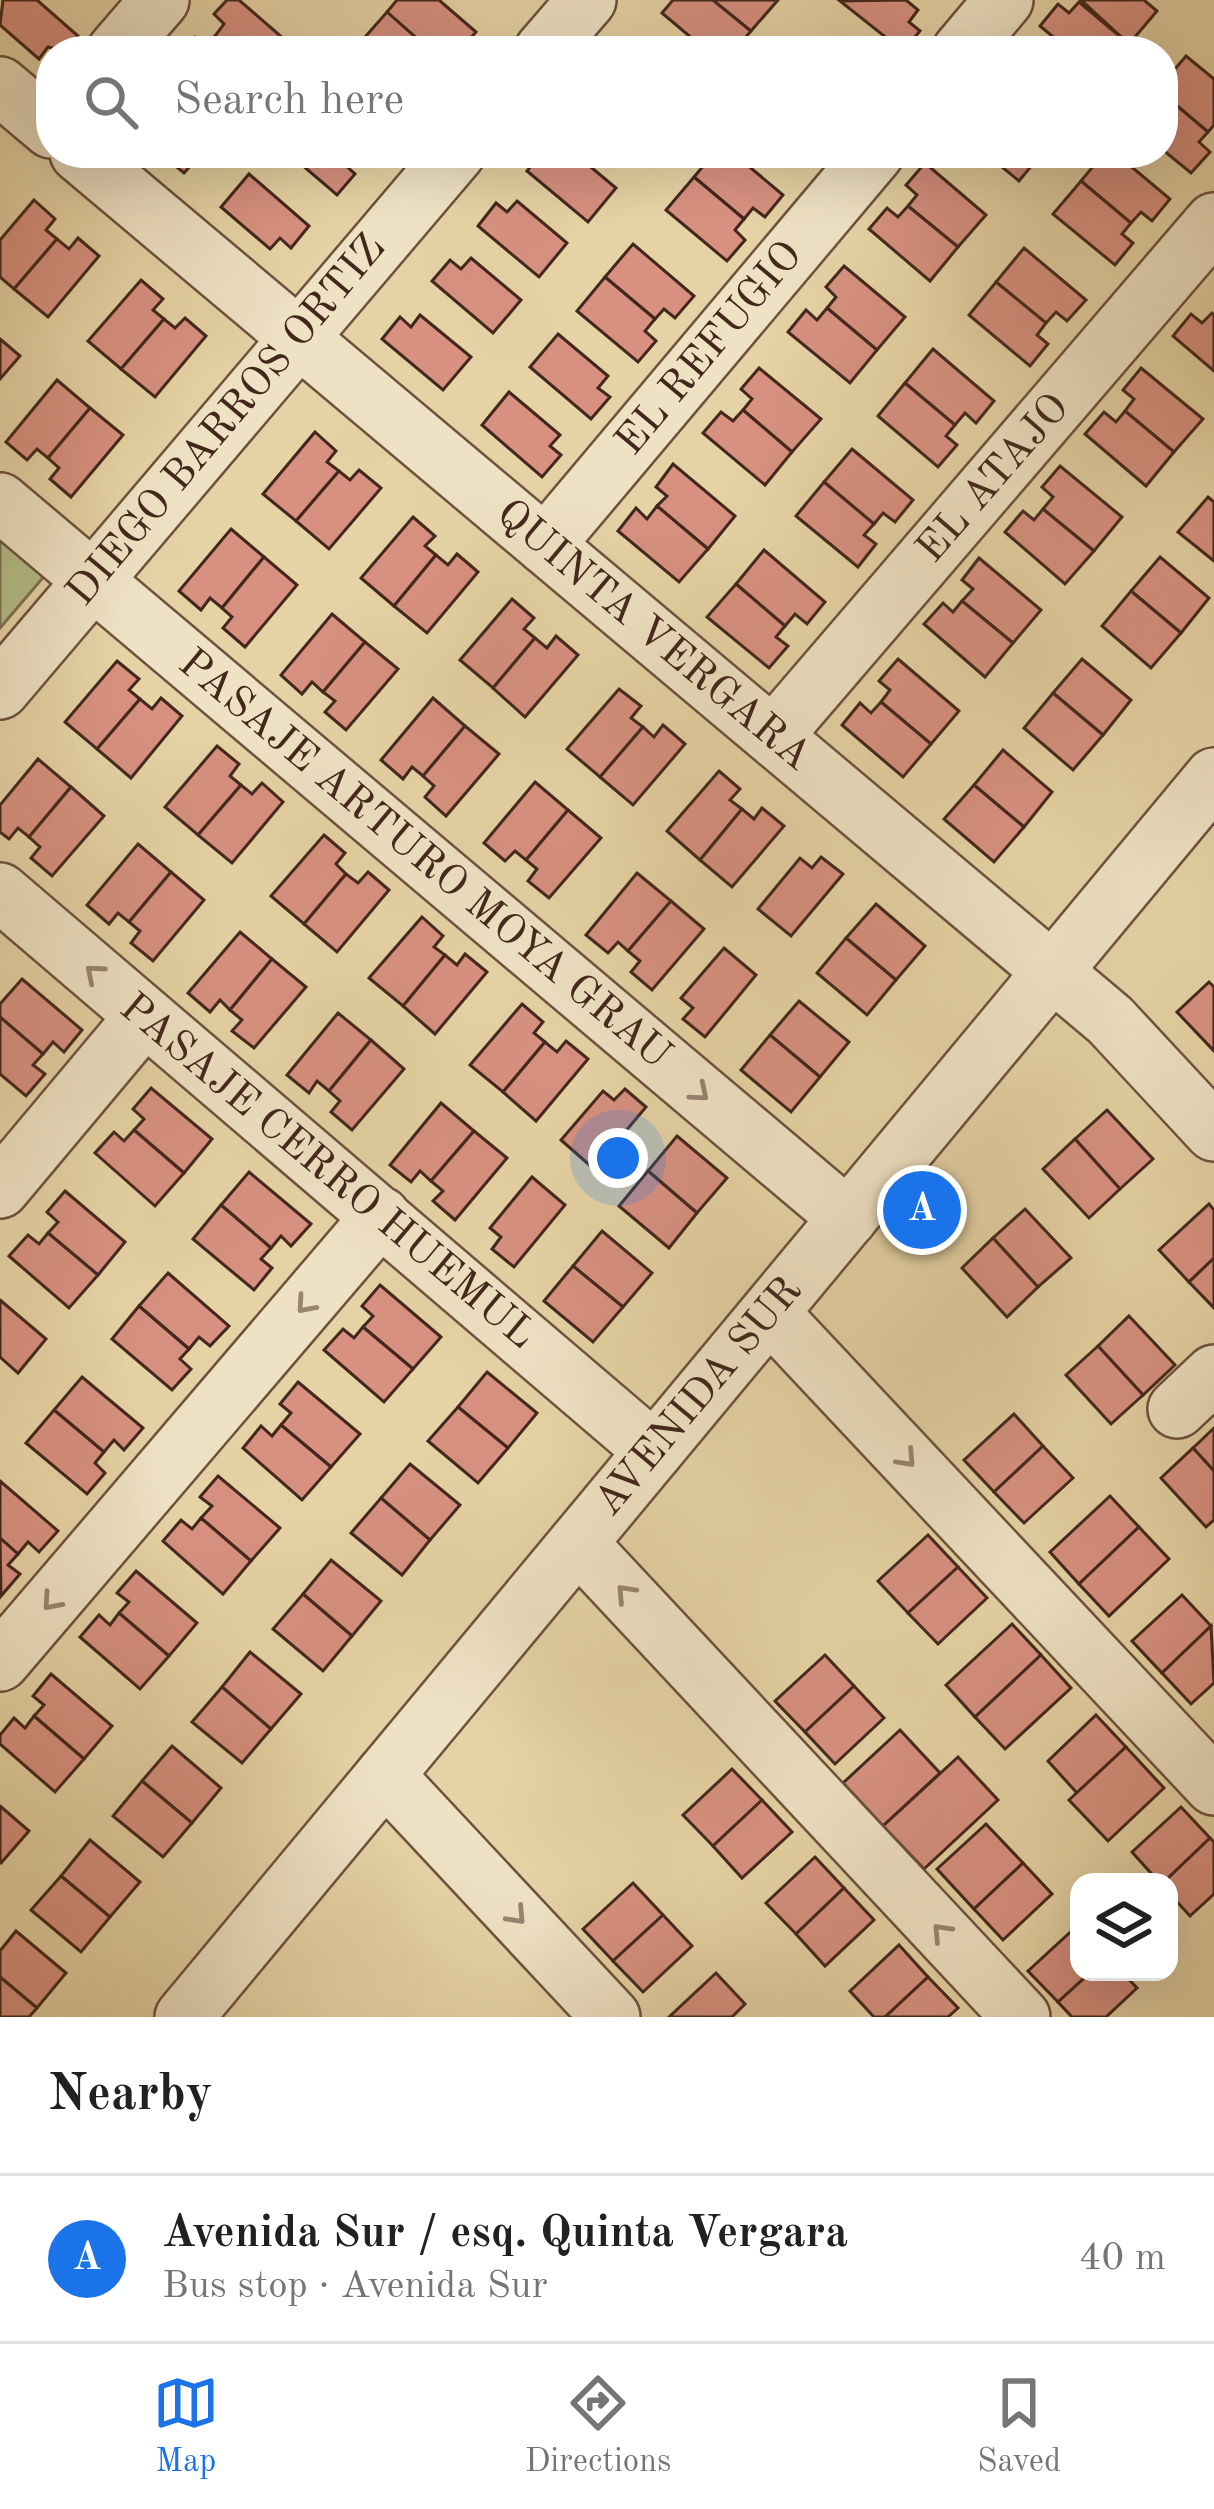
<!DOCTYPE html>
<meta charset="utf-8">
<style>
:root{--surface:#fff;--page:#f2f2f2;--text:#202124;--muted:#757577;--line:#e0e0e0;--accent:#1a73e8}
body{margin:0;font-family:"Old Standard TT",serif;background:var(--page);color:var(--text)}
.controls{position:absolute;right:36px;bottom:36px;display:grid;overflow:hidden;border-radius:24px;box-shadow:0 12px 48px #0002}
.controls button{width:108px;height:108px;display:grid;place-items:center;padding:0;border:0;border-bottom:3px solid var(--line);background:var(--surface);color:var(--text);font:60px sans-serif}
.you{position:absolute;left:618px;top:1158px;width:42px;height:42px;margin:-30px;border:9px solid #fff;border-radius:50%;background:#1a73e8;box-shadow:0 0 0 18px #1a73e833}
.badge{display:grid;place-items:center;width:78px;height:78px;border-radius:50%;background:var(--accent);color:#fff;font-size:39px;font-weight:700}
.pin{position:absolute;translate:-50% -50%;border:6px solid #fff;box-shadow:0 3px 12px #0006}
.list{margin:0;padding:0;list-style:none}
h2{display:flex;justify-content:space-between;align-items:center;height:156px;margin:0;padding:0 48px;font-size:51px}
h2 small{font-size:39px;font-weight:400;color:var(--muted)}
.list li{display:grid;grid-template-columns:78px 1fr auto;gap:36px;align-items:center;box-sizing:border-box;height:168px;padding:0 48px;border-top:3px solid var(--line)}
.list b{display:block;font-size:45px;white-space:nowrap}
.list p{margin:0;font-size:39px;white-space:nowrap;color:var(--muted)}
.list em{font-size:39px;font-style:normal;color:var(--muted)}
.icon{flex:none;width:66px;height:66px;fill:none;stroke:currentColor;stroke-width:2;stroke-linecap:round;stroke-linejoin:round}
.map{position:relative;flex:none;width:1214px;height:2017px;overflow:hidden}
.search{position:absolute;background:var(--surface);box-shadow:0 12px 48px #0002;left:36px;right:36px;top:36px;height:132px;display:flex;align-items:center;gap:30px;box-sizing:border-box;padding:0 42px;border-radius:48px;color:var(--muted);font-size:45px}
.sheet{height:324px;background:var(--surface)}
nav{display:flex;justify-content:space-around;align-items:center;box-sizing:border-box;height:168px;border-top:3px solid var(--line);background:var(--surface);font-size:33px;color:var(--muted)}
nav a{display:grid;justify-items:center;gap:6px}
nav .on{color:var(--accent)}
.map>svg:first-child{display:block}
.green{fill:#b4bc87;stroke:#7c7252;stroke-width:3}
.building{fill:#d89181;stroke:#43271c;stroke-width:3}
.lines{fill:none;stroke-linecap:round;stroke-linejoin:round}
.minor-casing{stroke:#6c523e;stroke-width:62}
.minor{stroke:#efe2c4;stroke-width:57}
.oneway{stroke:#998470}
.labels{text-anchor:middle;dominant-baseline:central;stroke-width:10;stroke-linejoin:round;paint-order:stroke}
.street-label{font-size:42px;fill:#43271c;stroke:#efe2c4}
</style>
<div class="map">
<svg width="1214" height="2017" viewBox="0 0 1214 2017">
<rect width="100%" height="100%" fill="#e6d3a5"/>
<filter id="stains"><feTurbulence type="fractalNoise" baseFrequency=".00167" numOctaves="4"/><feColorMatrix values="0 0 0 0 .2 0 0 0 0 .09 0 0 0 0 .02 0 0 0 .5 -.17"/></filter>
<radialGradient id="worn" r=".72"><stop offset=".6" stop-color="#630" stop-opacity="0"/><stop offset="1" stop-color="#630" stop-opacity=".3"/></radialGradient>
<!-- green -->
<polygon class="green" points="0,511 58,560 0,628"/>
<!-- building -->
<g class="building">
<polygon points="3,0 37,0 78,36 65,51 48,47 39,59 0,25"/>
<polygon points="227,0 239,0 292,46 288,51 233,51 215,36 224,24 214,14"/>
<polygon points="397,0 439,0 476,32 459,51 446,44 440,51 431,51 387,12"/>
<polygon points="673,0 713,0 751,31 734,51 707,51 662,13"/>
<polygon points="713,0 778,0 751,31"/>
<polygon points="906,0 918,10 909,22 920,31 903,51 840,1"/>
<polygon points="1081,0 1144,0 1157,11 1129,44"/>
<polygon points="1079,2 1129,44 1124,51 1070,51 1040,26 1058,4 1069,13"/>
<polygon points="387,12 431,51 366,51 358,45"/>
<polygon points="215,36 233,51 182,51 195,37 205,46"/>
<polygon points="1186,56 1214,79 1214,125 1208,132 1163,94 1163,83"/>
<polygon points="1163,94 1208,132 1199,142 1210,152 1191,173 1163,150"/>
<polygon points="160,153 202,153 184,173"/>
<polygon points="288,153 354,153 344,164 355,174 337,195"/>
<polygon points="542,153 556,158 561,153 574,153 616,188 588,222 527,171"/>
<polygon points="714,153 733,153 783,195 765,217 753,208 744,219 694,177"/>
<polygon points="985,153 1042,153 1019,181"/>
<polygon points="1104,153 1115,153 1170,199 1152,221 1141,212 1131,223 1081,181"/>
<polygon points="925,163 986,215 958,247 908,206 917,195 906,185"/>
<polygon points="249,174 309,226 291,248 280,238 270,249 221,207"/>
<polygon points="694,177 744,219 735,230 745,240 727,261 666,210"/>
<polygon points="1081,181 1131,223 1122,234 1133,243 1115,265 1053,214"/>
<polygon points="34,200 55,219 46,230 57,239 14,289 0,277 0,240"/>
<polygon points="517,201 567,243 539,277 478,226 496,203 507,212"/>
<polygon points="908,206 958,247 930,281 869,229 887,208 898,217"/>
<polygon points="78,238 99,256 48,317 14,289 57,239 69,249"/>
<polygon points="633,244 694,296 675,318 664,309 655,319 605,277"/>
<polygon points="1024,248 1086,300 1067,321 1056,312 1046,323 996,282"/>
<polygon points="471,258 521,300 493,333 432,281 450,260 461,269"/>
<polygon points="844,266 905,317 877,350 827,308 836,297 826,287"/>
<polygon points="605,277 655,319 645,331 656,341 638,362 577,311"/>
<polygon points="141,280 163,299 153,310 164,319 121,369 88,341"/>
<polygon points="996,282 1046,323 1037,335 1048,344 1030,366 969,315"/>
<polygon points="827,308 877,350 850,383 788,332 806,310 817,320"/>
<polygon points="1212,313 1214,315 1214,371 1173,336 1191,314 1202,323"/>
<polygon points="420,315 471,357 443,390 382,339 400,317 411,327"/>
<polygon points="185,318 206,336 155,397 121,369 164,319 175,328"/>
<polygon points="558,334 608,376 598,388 610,397 591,419 530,367"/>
<polygon points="0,339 20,356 0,379"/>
<polygon points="933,349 994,401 976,423 965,413 955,425 905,383"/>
<polygon points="759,368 821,419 792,452 743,410 752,399 741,389"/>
<polygon points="1141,368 1203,419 1174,452 1125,411 1134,399 1123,390"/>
<polygon points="57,380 90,408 48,458 37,449 27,460 6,442"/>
<polygon points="905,383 955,425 946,436 957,445 938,467 878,416"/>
<polygon points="509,392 560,435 550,446 561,455 542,477 482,425"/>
<polygon points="90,408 123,435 71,497 50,479 59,468 48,458"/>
<polygon points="743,410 792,452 765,485 703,433 721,412 733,421"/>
<polygon points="1125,411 1174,452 1146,486 1085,434 1104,412 1116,422"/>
<polygon points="315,432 336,451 327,462 339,471 296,521 263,494"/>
<polygon points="852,449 913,500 895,522 883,513 874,524 824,482"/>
<polygon points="673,464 735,516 708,549 657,506 667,496 656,487"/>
<polygon points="1060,466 1122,517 1094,551 1043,509 1053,497 1042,487"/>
<polygon points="359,470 381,488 329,549 296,521 339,471 350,480"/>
<polygon points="824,482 874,524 864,535 876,544 858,567 796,516"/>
<polygon points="1208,497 1214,502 1214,561 1178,532"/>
<polygon points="657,506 708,549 679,582 618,531 636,508 647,519"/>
<polygon points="1043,509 1094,551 1065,584 1005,532 1023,511 1034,520"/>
<polygon points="413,517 435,536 425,546 436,555 394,606 361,578"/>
<polygon points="231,529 264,557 222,608 210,598 201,610 179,591"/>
<polygon points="764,550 825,602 807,624 795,614 785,626 736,584"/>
<polygon points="457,554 478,572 427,633 394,606 436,555 448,565"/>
<polygon points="264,557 297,585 245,647 223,628 232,617 222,608"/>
<polygon points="1160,557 1209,598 1181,633 1131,591"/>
<polygon points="979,558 1041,610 1013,643 962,601 973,589 962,580"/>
<polygon points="736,584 785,626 776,637 788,646 769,668 707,617"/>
<polygon points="1131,591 1181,633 1151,668 1102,626"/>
<polygon points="512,599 534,618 524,629 535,638 493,688 460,660"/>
<polygon points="962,601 1013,643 985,677 924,624 943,603 953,612"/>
<polygon points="332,614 365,642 323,692 312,682 302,694 281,675"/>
<polygon points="556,636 578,655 525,717 493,688 535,638 547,648"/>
<polygon points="365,642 398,669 346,730 325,712 335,701 323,692"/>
<polygon points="898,659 959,711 931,744 881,702 890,690 879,681"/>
<polygon points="1082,659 1131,700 1103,735 1053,693"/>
<polygon points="117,661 139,679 129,690 140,699 97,749 65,722"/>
<polygon points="619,689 641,706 631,718 643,727 600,777 567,749"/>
<polygon points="1053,693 1103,735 1073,770 1024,728"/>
<polygon points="161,698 182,716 131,778 97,749 140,699 152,709"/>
<polygon points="433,698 465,726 423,776 412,767 403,779 381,760"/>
<polygon points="881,702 931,744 903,777 842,725 860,703 871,713"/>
<polygon points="663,725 685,744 633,805 600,777 643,727 654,737"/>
<polygon points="465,726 499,754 446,816 425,797 434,786 423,776"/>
<polygon points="217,746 239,764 230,776 241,785 198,835 165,807"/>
<polygon points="1003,750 1052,792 1024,827 974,785"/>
<polygon points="38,759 71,787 29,837 18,828 9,839 0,832 0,805"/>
<polygon points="719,771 740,789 730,800 742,809 700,860 667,831"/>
<polygon points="535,782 568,810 526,860 515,851 505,861 484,843"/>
<polygon points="262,783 283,802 232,863 198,835 241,785 252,794"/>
<polygon points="974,785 1024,827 994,862 944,819"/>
<polygon points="71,787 104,816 52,876 31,858 40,847 29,837"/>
<polygon points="762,808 784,826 732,887 700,860 742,809 754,819"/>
<polygon points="568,810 601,838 549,898 528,881 537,869 526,860"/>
<polygon points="324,835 345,853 336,864 346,874 304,924 271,896"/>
<polygon points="138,844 171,872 129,922 118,913 109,924 87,905"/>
<polygon points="821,857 843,874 791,936 758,909 800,858 812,868"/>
<polygon points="171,872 204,900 153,961 131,943 140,931 129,922"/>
<polygon points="368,872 389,890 337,952 304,924 346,874 358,883"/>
<polygon points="637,873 671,901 628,951 618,942 608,953 586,935"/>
<polygon points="671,901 704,929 652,990 631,972 640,961 628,951"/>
<polygon points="876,904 925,946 896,980 846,938"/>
<polygon points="422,917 443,936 434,947 445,955 403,1006 369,978"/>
<polygon points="240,932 272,959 230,1010 220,1000 210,1012 188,993"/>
<polygon points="846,938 896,980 867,1015 817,973"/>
<polygon points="724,948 756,975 705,1037 683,1019 693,1008 681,998"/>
<polygon points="465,954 487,972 435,1034 403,1006 445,955 457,965"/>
<polygon points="272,959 306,987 254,1048 232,1031 242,1020 230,1010"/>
<polygon points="22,979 82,1030 64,1052 53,1042 43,1054 0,1017 0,1004"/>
<polygon points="1209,982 1214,987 1214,1051 1177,1012"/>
<polygon points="799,1001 849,1042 820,1077 770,1035"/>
<polygon points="522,1004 543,1022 534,1033 545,1042 503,1092 470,1065"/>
<polygon points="338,1013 371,1040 329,1091 317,1081 309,1093 287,1075"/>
<polygon points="0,1017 43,1054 33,1065 45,1074 26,1096 0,1074"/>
<polygon points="770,1035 820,1077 791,1112 741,1070"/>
<polygon points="371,1040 404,1069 352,1130 331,1112 340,1101 329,1091"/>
<polygon points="566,1041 588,1059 536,1121 503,1092 545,1042 557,1052"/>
<polygon points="151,1088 212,1139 184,1173 134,1130 144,1119 133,1109"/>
<polygon points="625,1089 646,1107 594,1169 561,1140 603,1091 614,1100"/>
<polygon points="441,1103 474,1131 431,1181 420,1171 411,1182 390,1165"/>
<polygon points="1107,1110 1153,1159 1120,1189 1075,1139"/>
<polygon points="134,1130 184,1173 155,1206 95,1153 114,1132 124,1141"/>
<polygon points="474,1131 507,1158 455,1220 433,1201 443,1191 431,1181"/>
<polygon points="677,1136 727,1178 697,1213 648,1171"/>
<polygon points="1075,1139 1120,1189 1089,1218 1043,1169"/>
<polygon points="648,1171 697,1213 669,1248 619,1206"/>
<polygon points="249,1172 311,1224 291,1246 281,1236 271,1248 221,1205"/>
<polygon points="532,1177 565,1205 514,1267 492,1249 501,1237 490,1228"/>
<polygon points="65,1191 125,1242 98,1275 48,1233 58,1222 47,1212"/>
<polygon points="1209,1204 1214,1210 1214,1258 1189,1282 1159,1250"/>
<polygon points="221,1205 271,1248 261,1259 272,1268 254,1290 193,1239"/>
<polygon points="1025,1209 1071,1258 1038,1287 993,1238"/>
<polygon points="602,1231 652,1273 623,1307 573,1266"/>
<polygon points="48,1233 98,1275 69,1308 9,1256 28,1235 39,1244"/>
<polygon points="993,1238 1038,1287 1007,1317 962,1268"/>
<polygon points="1214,1258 1214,1308 1189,1282"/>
<polygon points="573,1266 623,1307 593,1342 544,1301"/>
<polygon points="168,1273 229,1326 210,1346 199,1337 189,1349 139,1306"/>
<polygon points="380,1285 441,1337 413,1369 363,1327 373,1316 362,1306"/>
<polygon points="0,1300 46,1339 18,1373 0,1357"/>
<polygon points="139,1306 189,1349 180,1359 191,1369 172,1390 112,1339"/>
<polygon points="1129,1316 1175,1365 1143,1395 1098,1346"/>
<polygon points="363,1327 413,1369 384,1402 324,1350 343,1329 354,1338"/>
<polygon points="1098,1346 1143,1395 1111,1424 1066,1375"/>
<polygon points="487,1372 537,1413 508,1448 458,1407"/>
<polygon points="82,1377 143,1428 124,1450 114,1440 104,1452 54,1410"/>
<polygon points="298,1382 360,1434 331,1467 281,1425 291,1413 280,1404"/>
<polygon points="458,1407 508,1448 478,1483 428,1441"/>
<polygon points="54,1410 104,1452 95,1463 105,1473 87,1494 26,1443"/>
<polygon points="1014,1414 1043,1446 994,1492 964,1460"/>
<polygon points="281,1425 331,1467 302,1500 243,1448 261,1426 272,1436"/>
<polygon points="1214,1428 1214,1471 1193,1448"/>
<polygon points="1043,1446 1073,1478 1024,1523 994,1492"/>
<polygon points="1193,1448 1214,1471 1214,1520 1206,1527 1161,1478"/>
<polygon points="410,1464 460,1505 430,1540 381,1498"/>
<polygon points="218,1476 280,1528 251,1561 201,1518 212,1506 200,1497"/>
<polygon points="0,1481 58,1531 39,1552 28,1542 18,1554 0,1538"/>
<polygon points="1110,1496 1139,1527 1079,1584 1050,1552"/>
<polygon points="381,1498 430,1540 402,1575 351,1533"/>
<polygon points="201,1518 251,1561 223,1594 163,1541 181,1520 192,1529"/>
<polygon points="1139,1527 1169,1559 1109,1616 1079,1584"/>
<polygon points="928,1535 958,1567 908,1613 878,1581"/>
<polygon points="0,1538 18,1554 8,1565 20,1574 1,1596"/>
<polygon points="331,1560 381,1601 352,1636 303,1594"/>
<polygon points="958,1567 987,1598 938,1644 908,1613"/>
<polygon points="136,1571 197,1623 169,1656 119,1613 129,1602 117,1593"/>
<polygon points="303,1594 352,1636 323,1671 273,1629"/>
<polygon points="1182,1595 1211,1626 1162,1673 1132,1641"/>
<polygon points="119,1613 169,1656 140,1689 80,1637 99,1615 110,1625"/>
<polygon points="1012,1624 1041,1655 975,1717 946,1685"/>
<polygon points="1211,1626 1214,1683 1191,1704 1162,1673"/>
<polygon points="250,1652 301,1694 271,1729 222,1687"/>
<polygon points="825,1655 854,1686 805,1732 775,1701"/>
<polygon points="1041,1655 1071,1688 1005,1749 975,1717"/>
<polygon points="51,1674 112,1726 84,1759 34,1716 44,1705 33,1696"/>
<polygon points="854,1686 884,1718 835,1764 805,1732"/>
<polygon points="222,1687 271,1729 242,1763 192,1722"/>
<polygon points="1096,1715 1126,1747 1077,1793 1048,1761"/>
<polygon points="34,1716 84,1759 55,1792 0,1744 0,1735 14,1718 25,1728"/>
<polygon points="900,1730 940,1773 883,1826 843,1783"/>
<polygon points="172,1746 221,1788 192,1823 142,1781"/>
<polygon points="1126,1747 1164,1788 1108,1841 1069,1800"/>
<polygon points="958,1757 998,1800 924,1869 883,1826"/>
<polygon points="732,1769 762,1800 713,1846 683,1815"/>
<polygon points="142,1781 192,1823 163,1857 113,1816"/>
<polygon points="762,1800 792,1832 742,1878 713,1846"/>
<polygon points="0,1806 29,1831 1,1863 0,1862"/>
<polygon points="1181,1807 1210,1838 1164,1882 1159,1882 1132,1852"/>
<polygon points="986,1824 1023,1863 974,1909 937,1869"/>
<polygon points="1210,1838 1214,1842 1214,1894 1190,1916 1169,1893 1169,1882 1164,1882"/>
<polygon points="90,1840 140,1882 110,1917 61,1876"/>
<polygon points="815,1857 844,1888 796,1934 766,1903"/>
<polygon points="1023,1863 1052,1894 1003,1940 974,1909"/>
<polygon points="61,1876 110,1917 81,1952 31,1910"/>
<polygon points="633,1883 663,1915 613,1961 583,1929"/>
<polygon points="844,1888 874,1920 825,1966 796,1934"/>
<polygon points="663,1915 692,1946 643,1992 613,1961"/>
<polygon points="1078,1925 1079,1972 1091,1972 1058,2002 1028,1971"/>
<polygon points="16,1931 66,1973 37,2008 0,1977 0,1951"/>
<polygon points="899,1945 928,1977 885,2017 874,2017 850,1991"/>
<polygon points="1091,1972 1122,1972 1137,1988 1106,2017 1072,2017 1058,2002"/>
<polygon points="716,1973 745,2004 732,2017 669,2017"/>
<polygon points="0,1977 37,2008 29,2017 0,2017"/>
<polygon points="928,1977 958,2008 948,2017 885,2017"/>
</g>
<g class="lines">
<defs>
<g id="minor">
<polyline points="116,51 160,0"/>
<polyline points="543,51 587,0"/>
<polyline points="961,51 1004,0"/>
<polyline points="0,86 51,129"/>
<polyline points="79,153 1110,1020 1214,1132"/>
<polyline points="0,502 848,1218"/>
<polyline points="545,545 875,153"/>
<polyline points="0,690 456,153"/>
<polyline points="773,736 1214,222"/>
<polyline points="0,892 654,1451"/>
<polyline points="0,1189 144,1017"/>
<polyline points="770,1313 1214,1786"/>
<polyline points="1177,1409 1214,1374"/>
<polyline points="578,1543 1021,2017"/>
<polyline points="0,1662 381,1216"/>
<polyline points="385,1775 611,2017"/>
<polyline points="184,2017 1214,777"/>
</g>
</defs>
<!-- minor casing -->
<use href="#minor" class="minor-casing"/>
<!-- minor -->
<use href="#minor" class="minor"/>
</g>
<!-- one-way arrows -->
<defs><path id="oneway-chevron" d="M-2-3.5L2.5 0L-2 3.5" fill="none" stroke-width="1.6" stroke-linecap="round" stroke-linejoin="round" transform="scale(3)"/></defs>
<g class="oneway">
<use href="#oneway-chevron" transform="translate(94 973) rotate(-139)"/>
<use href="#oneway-chevron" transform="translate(700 1093) rotate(40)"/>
<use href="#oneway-chevron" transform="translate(305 1305) rotate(131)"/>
<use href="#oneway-chevron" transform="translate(907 1459) rotate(47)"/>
<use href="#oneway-chevron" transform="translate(625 1593) rotate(-133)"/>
<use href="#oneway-chevron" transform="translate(51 1602) rotate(131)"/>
<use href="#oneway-chevron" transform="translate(517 1916) rotate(47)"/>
<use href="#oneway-chevron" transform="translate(941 1932) rotate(-133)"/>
</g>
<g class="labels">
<!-- street labels -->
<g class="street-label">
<text transform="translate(710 349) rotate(-50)">EL REFUGIO</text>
<text transform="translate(227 421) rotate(-50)">DIEGO BARROS ORTIZ</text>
<text transform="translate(994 479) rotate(-49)">EL ATAJO</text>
<text transform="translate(653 636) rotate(40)">QUINTA VERGARA</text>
<text transform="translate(424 860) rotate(40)">PASAJE ARTURO MOYA GRAU</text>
<text transform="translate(327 1172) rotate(40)">PASAJE CERRO HUEMUL</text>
<text transform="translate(699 1397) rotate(-50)">AVENIDA SUR</text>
</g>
</g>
<rect width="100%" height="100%" filter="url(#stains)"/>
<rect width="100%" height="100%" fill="url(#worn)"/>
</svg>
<div class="controls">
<button><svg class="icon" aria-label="layers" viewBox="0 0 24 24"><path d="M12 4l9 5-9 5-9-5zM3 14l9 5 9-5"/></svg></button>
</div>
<div class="you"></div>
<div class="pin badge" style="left:922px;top:1210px">A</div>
<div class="search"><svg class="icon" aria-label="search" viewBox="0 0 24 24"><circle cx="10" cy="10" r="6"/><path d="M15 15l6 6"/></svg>Search here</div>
</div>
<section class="sheet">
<h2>Nearby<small></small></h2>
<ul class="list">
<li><span class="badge">A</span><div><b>Avenida Sur / esq. Quinta Vergara</b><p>Bus stop · Avenida Sur</p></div><em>40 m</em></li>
</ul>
</section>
<nav>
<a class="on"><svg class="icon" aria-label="map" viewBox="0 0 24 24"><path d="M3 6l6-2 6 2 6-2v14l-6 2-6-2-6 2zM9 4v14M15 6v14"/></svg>Map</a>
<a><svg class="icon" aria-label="directions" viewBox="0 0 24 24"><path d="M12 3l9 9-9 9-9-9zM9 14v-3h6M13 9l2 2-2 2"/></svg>Directions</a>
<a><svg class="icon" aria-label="saved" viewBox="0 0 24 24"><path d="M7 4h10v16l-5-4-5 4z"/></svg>Saved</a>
</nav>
